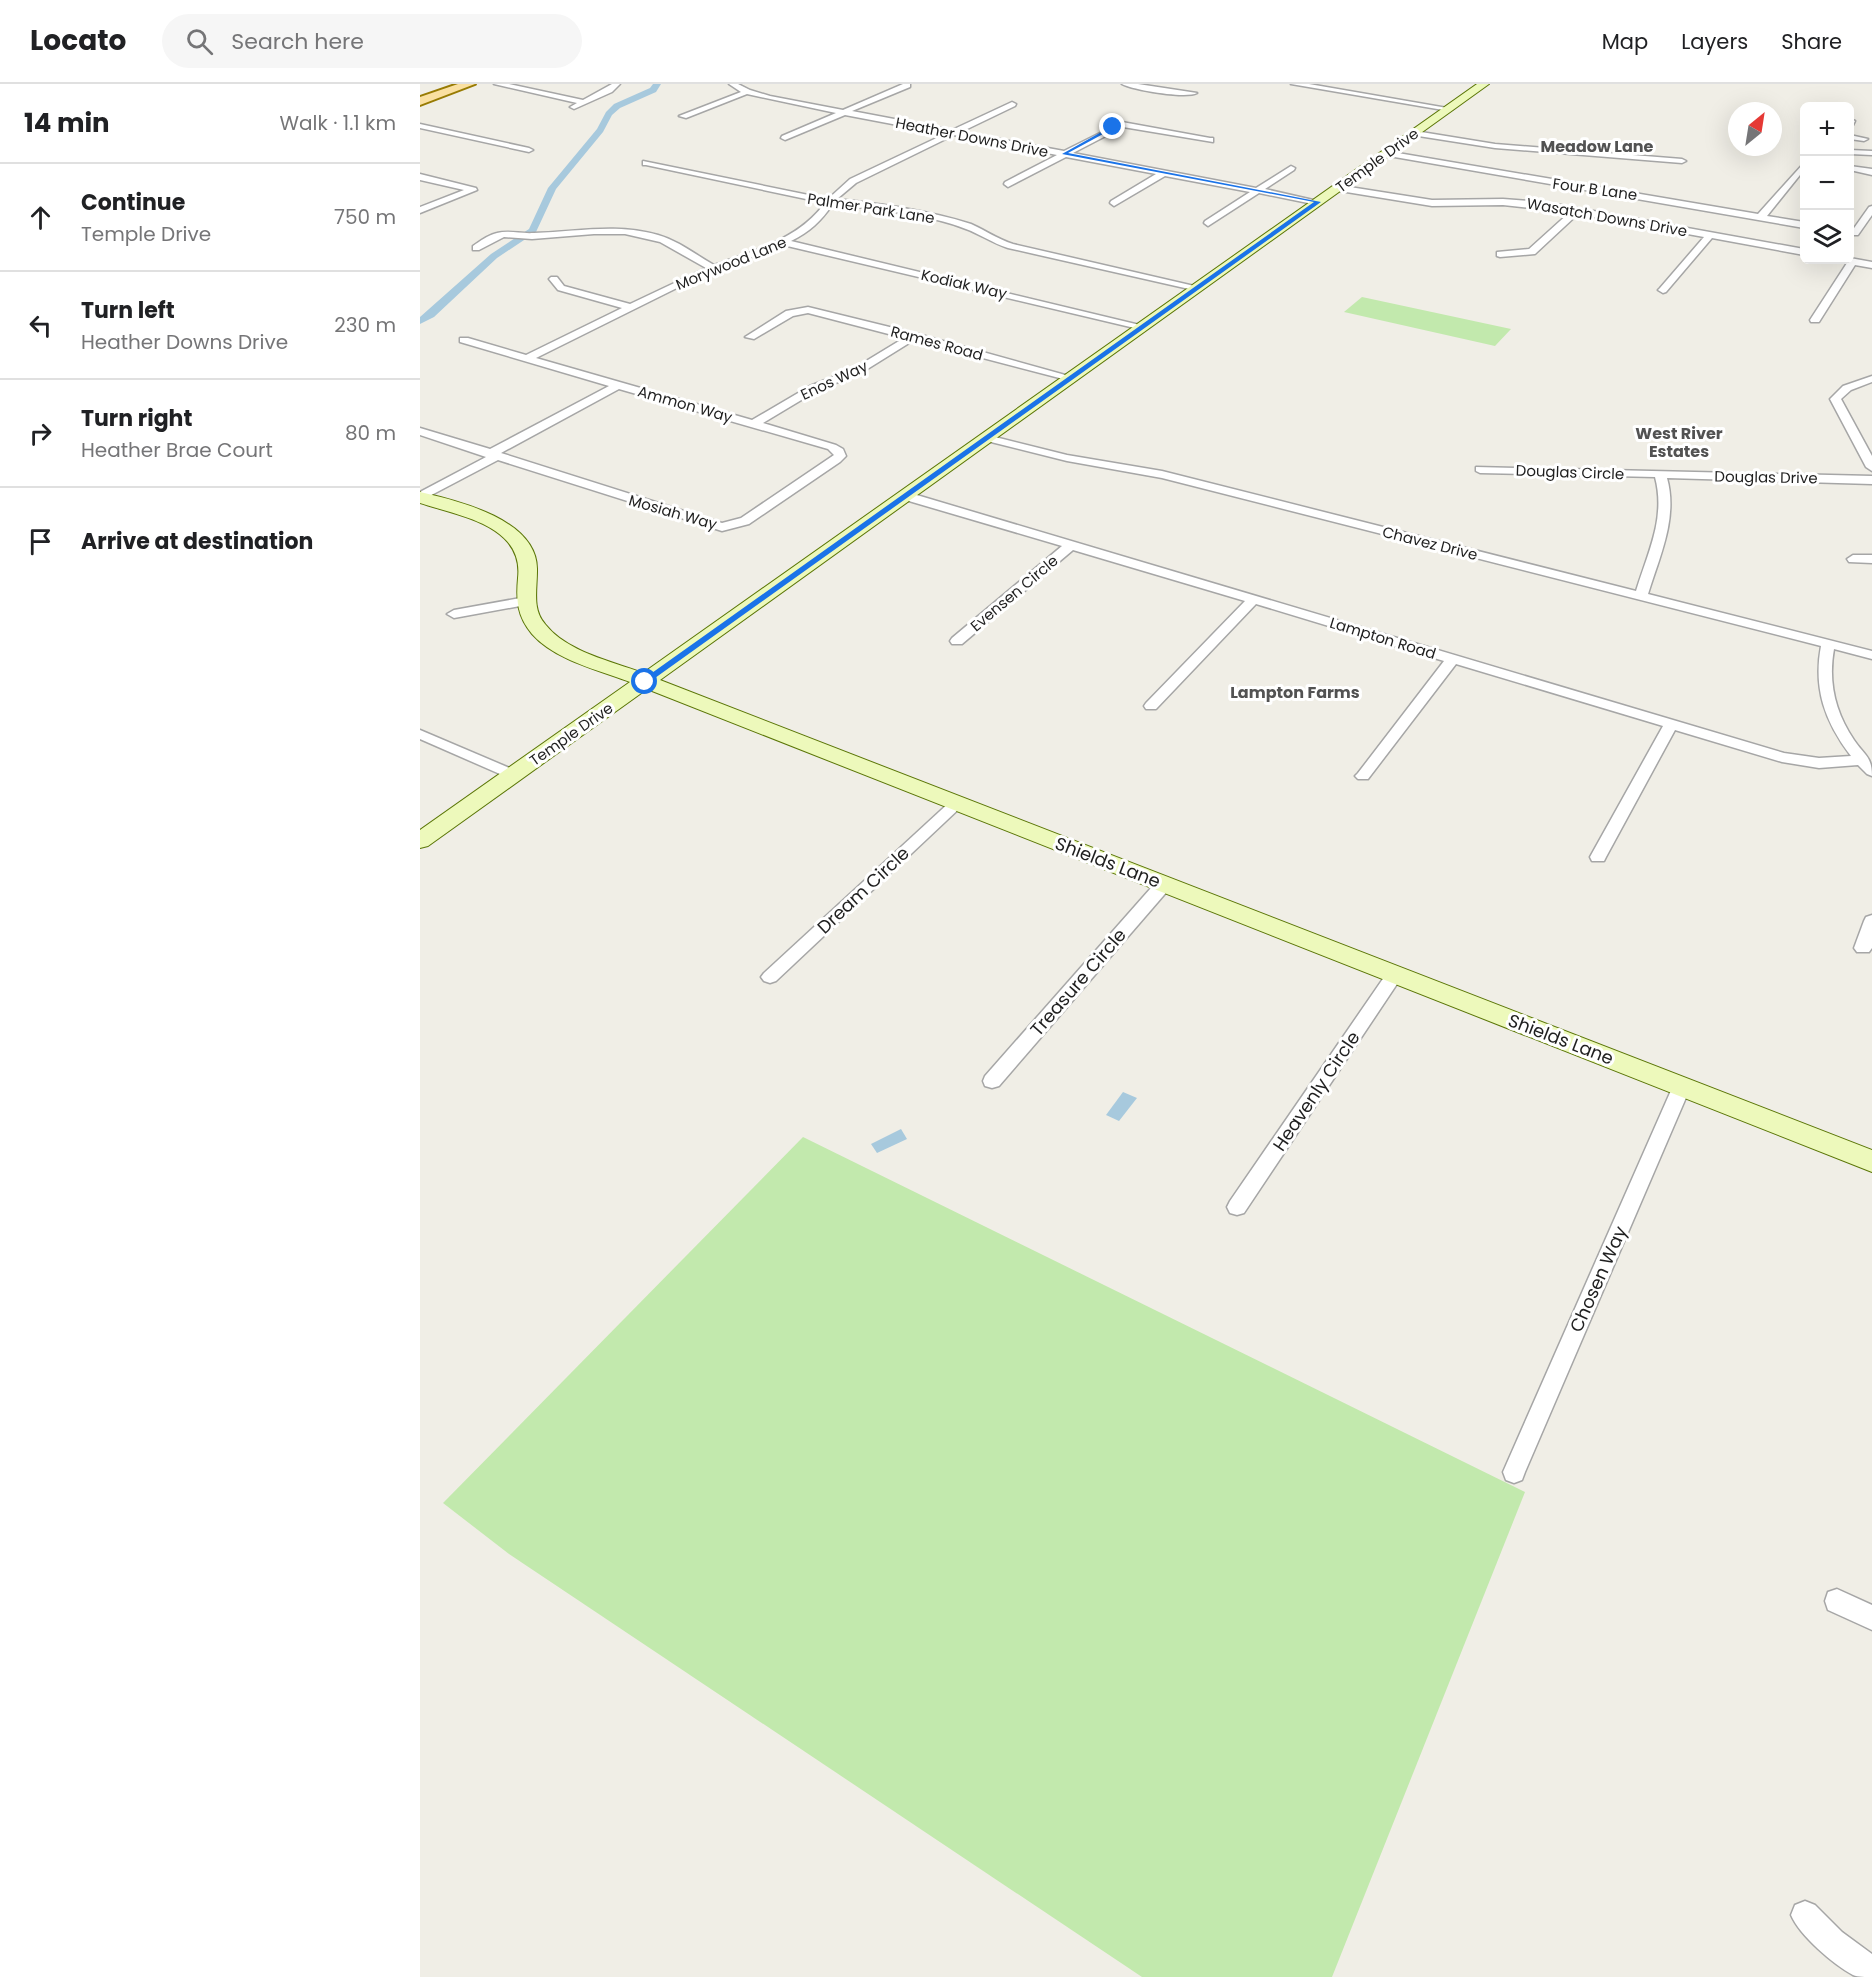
<!DOCTYPE html>
<meta charset="utf-8">
<style>
:root{--surface:#fff;--page:#f6f6f6;--text:#202124;--muted:#757577;--line:#e0e0e0}
body{margin:0;font-family:Poppins,sans-serif;background:var(--page);color:var(--text)}
.controls{position:absolute;right:18px;top:18px;display:grid;overflow:hidden;border-radius:9px;box-shadow:0 6px 24px #0002}
.controls button{width:54px;height:54px;display:grid;place-items:center;padding:0;border:0;border-bottom:2px solid var(--line);background:var(--surface);color:var(--text);font:30px sans-serif}
.compass{position:absolute;left:1308px;top:18px;width:54px;height:54px;border-radius:50%;background:var(--surface);box-shadow:0 6px 24px #0002;rotate:30deg}
.stop{position:absolute;width:18px;height:18px;margin:-14px;border:4px solid #1a73e8;border-radius:50%;background:#fff}
.stop.end{background:#1a73e8;border-color:#fff;box-shadow:0 2px 6px #0008}
.list{margin:0;padding:0;list-style:none}
h2{display:flex;justify-content:space-between;align-items:center;height:78px;margin:0;padding:0 24px;font-size:26px}
h2 small{font-size:20px;font-weight:400;color:var(--muted)}
.list li{display:grid;grid-template-columns:39px 1fr auto;gap:18px;align-items:center;box-sizing:border-box;height:108px;padding:0 24px;border-top:2px solid var(--line)}
.list b{display:block;font-size:22px;white-space:nowrap}
.list p{margin:0;font-size:20px;white-space:nowrap;color:var(--muted)}
.list em{font-size:20px;font-style:normal;color:var(--muted)}
.icon{flex:none;width:33px;height:33px;fill:none;stroke:currentColor;stroke-width:2;stroke-linecap:round;stroke-linejoin:round}
.map{position:relative;flex:none;width:1452px;height:1893px;overflow:hidden}
header{display:flex;align-items:center;gap:36px;box-sizing:border-box;height:84px;padding:0 30px;background:var(--surface);border-bottom:2px solid var(--line)}
header strong{font-size:28px}
nav{display:flex;gap:33px;margin-inline-start:auto;font-size:21px}
.search{width:420px;height:54px;background:var(--page);display:flex;align-items:center;gap:15px;box-sizing:border-box;padding:0 21px;border-radius:33px;color:var(--muted);font-size:22px}
main{display:flex}
aside{flex:1;background:var(--surface)}
.map>svg:first-child{display:block}
.grass{fill:#c2e9ad}
.water{fill:#a7c9dd}
.lines{fill:none;stroke-linecap:round;stroke-linejoin:round}
.canal{fill:#a7c9dd;fill-rule:evenodd}
.street-casing{stroke:#a6a6a6;stroke-width:3}
.secondary-casing{stroke:#5b7607;stroke-width:2}
.primary-casing{stroke:#987b03;stroke-width:4}
.street{fill:#fff;fill-rule:evenodd}
.secondary{fill:#edf9bb;fill-rule:evenodd}
.primary{fill:#fae0a1;fill-rule:evenodd}
.route{fill:#1a73e8}
.labels{text-anchor:middle;dominant-baseline:central;stroke-width:6;stroke-linejoin:round;paint-order:stroke}
.far-street-label{font-size:15px;fill:#1f1f1f;stroke:#fff}
.far-neighbourhood-label{font-size:16px;font-weight:bold;fill:#525252;stroke:#fff}
.street-label{font-size:18px;fill:#1f1f1f;stroke:#fff}
</style>
<header>
<strong>Locato</strong>
<div class="search"><svg class="icon" aria-label="search" viewBox="0 0 24 24"><circle cx="10" cy="10" r="6"/><path d="M15 15l6 6"/></svg>Search here</div>
<nav><a>Map</a><a>Layers</a><a>Share</a></nav>
</header>
<main>
<aside>
<h2>14 min<small>Walk · 1.1 km</small></h2>
<ul class="list">
<li><svg class="icon" aria-label="ahead" viewBox="0 0 24 24"><path d="M12 20V5M6 11l6-6 6 6"/></svg><div><b>Continue</b><p>Temple Drive</p></div><em>750 m</em></li>
<li><svg class="icon" aria-label="left" viewBox="0 0 24 24"><path d="M17 20v-9H6M10 6l-5 5 5 5"/></svg><div><b>Turn left</b><p>Heather Downs Drive</p></div><em>230 m</em></li>
<li><svg class="icon" aria-label="right" viewBox="0 0 24 24"><path d="M7 20v-9h11M14 6l5 5-5 5"/></svg><div><b>Turn right</b><p>Heather Brae Court</p></div><em>80 m</em></li>
<li><svg class="icon" aria-label="arrive" viewBox="0 0 24 24"><path d="M6 21V4h12l-3 4 3 4H6"/></svg><div><b>Arrive at destination</b></div></li>
</ul>
</aside>
<div class="map">
<svg width="1452" height="1893" viewBox="0 0 1452 1893">
<rect width="100%" height="100%" fill="#f0eee6"/>
<!-- grass -->
<g class="grass">
<polygon points="942,213 1091,245 1075,262 924,228"/>
<polygon points="383,1053 1105,1408 912,1893 722,1893 89,1470 23,1419"/>
</g>
<!-- water -->
<g class="water">
<polygon points="703,1008 717,1014 699,1037 686,1031"/>
<polygon points="481,1045 487,1055 457,1069 451,1060"/>
</g>
<g class="lines">
<!-- canal -->
<polygon class="canal" points="233,0 241,0 236,8 200,24 192,31 183,48 136,105 116,148 77,174 14,233 0,240 0,233 71,170 109,145 128,104 177,45 186,28 194,20 230,4"/>
<defs>
<g id="street">
<polygon points="74,0 89,0 163,16 192,0 200,0 192,8 154,25 150,23 157,19"/>
<path d="M 309,0 L 318,0 L 330,6 L 350,12 L 423,26 L 483,0 L 490,0 L 490,3 L 432,27 L 532,46 L 592,18 L 596,20 L 595,22 L 541,48 L 644,67 L 702,38 L 790,54 L 793,54 L 793,58 L 703,43 L 653,69 L 836,104 L 871,82 L 875,84 L 874,86 L 845,105 L 902,118 L 898,121 L 839,109 L 788,142 L 784,139 L 785,137 L 830,108 L 745,92 L 694,122 L 690,119 L 691,117 L 736,90 L 646,73 L 588,103 L 584,100 L 585,98 L 637,71 L 534,51 L 436,99 L 417,115 C 461,120 508,126 551,140 C 565,146 577,155 593,160 L 783,204 L 778,207 L 588,164 C 572,159 560,150 546,145 C 508,130 454,125 413,120 C 401,137 390,148 371,157 L 728,243 L 723,246 L 363,161 L 277,194 L 116,274 L 332,336 L 390,302 L 433,285 L 484,254 L 388,229 L 373,232 L 334,255 L 325,253 L 366,227 L 388,223 L 498,250 L 656,294 L 651,297 L 494,256 L 441,289 L 398,306 L 343,339 L 416,361 L 423,365 L 426,372 L 420,378 L 329,440 L 302,447 L 78,376 L 0,417 L 0,408 L 66,373 L 0,351 L 0,344 L 70,365 L 189,302 L 40,258 L 40,254 L 48,254 L 106,271 L 202,224 L 138,206 L 129,195 L 131,193 L 137,193 L 144,202 L 210,220 L 286,184 L 240,158 L 205,150 L 174,150 L 112,155 L 84,153 L 59,166 L 53,166 L 53,162 C 60,157 68,151 77,149 C 89,146 101,150 114,149 C 156,148 196,139 238,151 C 259,157 276,171 294,181 C 334,167 379,155 405,119 L 226,81 L 223,81 L 223,77 L 408,115 L 430,95 L 525,50 L 425,31 L 365,56 L 361,54 L 362,52 L 416,29 L 327,10 L 266,34 L 259,32 L 321,8 ZM 199,305 L 408,365 L 414,371 L 321,434 L 302,439 L 81,369 Z"/>
<path d="M 702,0 L 718,0 L 777,9 C 766,15 713,6 702,0 Z"/>
<polygon points="871,0 889,0 1033,25 1029,27"/>
<polygon points="1430,35 1435,37 1433,41 1430,41"/>
<polygon points="0,40 109,64 113,66 109,68 0,44"/>
<polygon points="995,47 1075,60 1262,75 1266,77 1262,79 1075,64 992,51 992,47"/>
<polygon points="1430,51 1448,55 1444,57 1430,55"/>
<polygon points="1430,66 1452,67 1452,71 1430,70"/>
<polygon points="966,67 1338,130 1384,79 1384,86 1347,132 1384,138 1384,144 963,71 962,69"/>
<polygon points="1430,82 1452,85 1452,91 1430,86"/>
<polygon points="0,90 56,104 57,106 0,129 0,123 44,106 0,96"/>
<polygon points="917,101 1012,116 1083,115 1124,118 1384,165 1384,171 1292,154 1246,208 1243,209 1238,206 1240,204 1284,153 1158,130 1115,170 1080,173 1077,172 1077,168 1109,165 1150,128 1083,121 1012,122 914,106 914,102"/>
<polygon points="1452,122 1452,131 1438,151 1432,151 1432,147 1449,123"/>
<polygon points="1430,174 1452,178 1452,184 1435,181 1399,238 1391,238 1390,236 1427,179 1418,176"/>
<polygon points="1452,292 1452,298 1431,306 1421,315 1452,372 1452,387 1446,383 1410,315 1423,302"/>
<path d="M 567,351 L 647,371 L 742,387 L 1216,507 C 1228,468 1246,434 1235,393 L 1060,389 L 1056,387 L 1056,383 L 1452,392 L 1452,400 L 1247,394 C 1258,434 1240,471 1228,510 L 1452,567 L 1452,575 L 1414,565 C 1408,598 1415,628 1434,656 C 1444,671 1452,672 1452,692 L 1447,690 L 1438,681 L 1399,684 L 1362,678 L 1255,646 L 1186,773 L 1184,777 L 1172,777 L 1170,773 L 1243,642 L 1036,580 L 948,695 L 938,695 L 935,692 L 938,689 L 1024,577 L 836,520 L 736,625 L 726,625 L 724,622 L 726,619 L 825,517 L 653,466 L 542,560 L 532,560 L 530,557 L 532,554 L 642,462 L 482,415 L 482,409 L 490,409 L 1364,669 L 1399,674 L 1431,672 C 1405,638 1393,605 1401,562 L 742,394 L 647,377 L 563,356 L 563,352 Z"/>
<polygon points="1433,471 1452,471 1452,479 1429,478 1427,475"/>
<polygon points="106,513 111,514 113,517 111,520 34,534 27,530 34,526"/>
<polygon points="0,646 99,688 102,691 94,696 89,694 0,655"/>
<polygon points="537,714 542,716 545,719 542,722 356,897 350,899 344,897 341,893 344,889 532,716"/>
<polygon points="744,795 750,796 752,800 750,804 579,1002 572,1004 565,1002 563,997 565,992 738,796"/>
<polygon points="1452,831 1452,864 1449,868 1437,868 1434,864 1444,837 1446,833"/>
<polygon points="975,884 981,886 984,890 981,894 824,1129 817,1131 810,1129 807,1123 810,1117 969,886"/>
<polygon points="1262,995 1269,997 1271,1002 1105,1388 1102,1396 1094,1399 1086,1396 1083,1388 1253,1002 1255,997"/>
<polygon points="1417,1505 1452,1521 1452,1546 1408,1526 1405,1517 1408,1508"/>
<path d="M 1385,1817 L 1395,1821 L 1422,1848 L 1452,1870 L 1452,1893 C 1446,1893 1438,1893 1433,1891 C 1413,1880 1380,1852 1371,1831 L 1375,1821 Z"/>
</g>
<path id="secondary" d="M 1057,0 L 1069,0 L 240,596 L 1452,1066 L 1452,1088 L 227,605 L 8,762 L 0,764 L 0,746 L 210,598 C 178,586 135,576 112,550 C 97,532 96,516 98,494 C 104,441 39,432 0,419 L 0,408 C 39,417 119,436 117,487 C 117,506 112,525 125,540 C 147,568 191,577 223,589 Z"/>
<polygon id="primary" points="38,0 55,0 0,21 0,13"/>
</defs>
<!-- street casing -->
<use href="#street" class="street-casing"/>
<!-- secondary casing -->
<use href="#secondary" class="secondary-casing"/>
<!-- primary casing -->
<use href="#primary" class="primary-casing"/>
<!-- street -->
<use href="#street" class="street"/>
<!-- secondary -->
<use href="#secondary" class="secondary"/>
<!-- primary -->
<use href="#primary" class="primary"/>
</g>
<!-- route -->
<polygon class="route" points="692,42 696,43 648,69 901,118 228,599 222,599 222,596 894,118 642,70"/>
<g class="labels">
<!-- far-street labels -->
<g class="far-street-label">
<text transform="translate(552 53) rotate(11)">Heather Downs Drive</text>
<text transform="translate(957 76) rotate(-36)">Temple Drive</text>
<text transform="translate(1175 105) rotate(8)">Four B Lane</text>
<text transform="translate(451 124) rotate(9)">Palmer Park Lane</text>
<text transform="translate(1187 133) rotate(10)">Wasatch Downs Drive</text>
<text transform="translate(311 179) rotate(-22)">Morywood Lane</text>
<text transform="translate(544 200) rotate(13)">Kodiak Way</text>
<text transform="translate(517 259) rotate(15)">Rames Road</text>
<text transform="translate(414 296) rotate(-25)">Enos Way</text>
<text transform="translate(265 320) rotate(16)">Ammon Way</text>
<text transform="translate(1150 388) rotate(2)">Douglas Circle</text>
<text transform="translate(1346 393) rotate(1)">Douglas Drive</text>
<text transform="translate(253 428) rotate(16)">Mosiah Way</text>
<text transform="translate(1010 459) rotate(14)">Chavez Drive</text>
<text transform="translate(594 509) rotate(-40)">Evensen Circle</text>
<text transform="translate(963 554) rotate(17)">Lampton Road</text>
<text transform="translate(151 650) rotate(-35)">Temple Drive</text>
</g>
<!-- far-neighbourhood labels -->
<g class="far-neighbourhood-label">
<text x="1177" y="62">Meadow Lane</text>
<text x="1259" y="349">West River<tspan x="1259" dy="18">Estates</tspan></text>
<text x="875" y="608">Lampton Farms</text>
</g>
<!-- street labels -->
<g class="street-label">
<text transform="translate(688 778) rotate(21)">Shields Lane</text>
<text transform="translate(443 806) rotate(-43)">Dream Circle</text>
<text transform="translate(658 898) rotate(-49)">Treasure Circle</text>
<text transform="translate(1141 955) rotate(21)">Shields Lane</text>
<text transform="translate(896 1007) rotate(-56)">Heavenly Circle</text>
<text transform="translate(1178 1195) rotate(-66)">Chosen Way</text>
</g>
</g>
</svg>
<div class="controls">
<button>+</button>
<button>−</button>
<button><svg class="icon" aria-label="layers" viewBox="0 0 24 24"><path d="M12 4l9 5-9 5-9-5zM3 14l9 5 9-5"/></svg></button>
</div>
<svg class="compass" viewBox="-18 -18 36 36"><path d="M0-13l5 13h-10z" fill="#e53935"/><path d="M0 13l5-13h-10z" fill="#757577"/></svg>
<div class="stop" style="left:225px;top:598px"></div>
<div class="stop end" style="left:693px;top:43px"></div>
</div>
</main>
